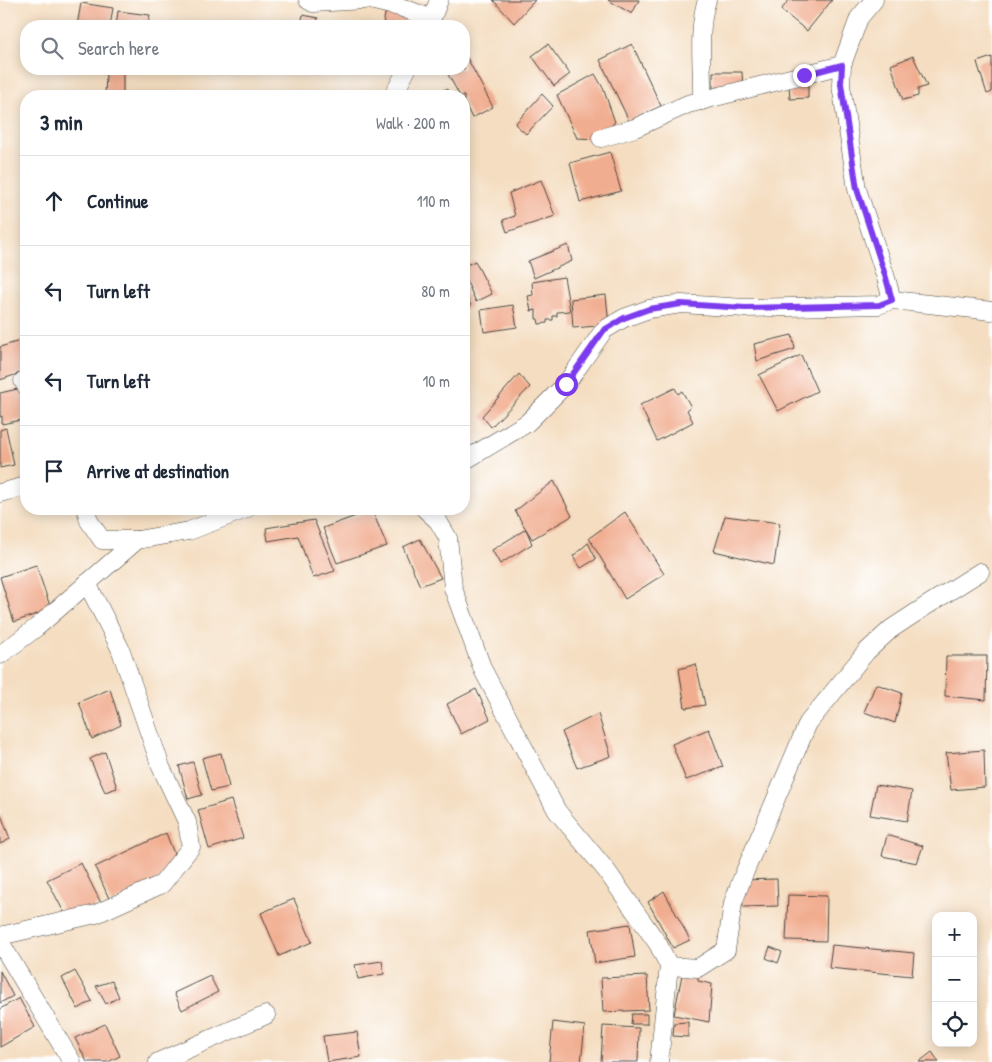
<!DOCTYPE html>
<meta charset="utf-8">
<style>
:root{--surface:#fff;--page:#f2f2f3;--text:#1f2937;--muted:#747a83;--line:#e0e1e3}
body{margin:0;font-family:"Patrick Hand",sans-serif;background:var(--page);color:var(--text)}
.controls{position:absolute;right:15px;bottom:15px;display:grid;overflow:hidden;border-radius:10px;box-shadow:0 2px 12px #0003}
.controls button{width:45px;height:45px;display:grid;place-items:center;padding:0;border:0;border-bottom:1px solid var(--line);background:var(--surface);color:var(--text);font:25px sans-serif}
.stop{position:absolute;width:15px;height:15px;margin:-11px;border:4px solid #7c3aed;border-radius:50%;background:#fff}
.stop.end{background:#7c3aed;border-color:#fff;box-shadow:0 1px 5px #0008}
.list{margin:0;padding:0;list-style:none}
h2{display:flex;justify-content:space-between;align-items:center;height:65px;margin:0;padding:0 20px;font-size:21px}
h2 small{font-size:16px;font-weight:400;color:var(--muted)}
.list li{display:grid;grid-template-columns:32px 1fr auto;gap:15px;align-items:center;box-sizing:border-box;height:90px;padding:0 20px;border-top:1px solid var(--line)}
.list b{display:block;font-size:19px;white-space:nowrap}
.list em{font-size:16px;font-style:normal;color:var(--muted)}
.icon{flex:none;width:28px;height:28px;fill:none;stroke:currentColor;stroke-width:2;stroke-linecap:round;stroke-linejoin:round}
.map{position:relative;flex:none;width:992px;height:1062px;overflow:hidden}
.search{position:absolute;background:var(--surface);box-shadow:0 2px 12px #0003;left:20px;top:20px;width:450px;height:55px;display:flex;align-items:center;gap:12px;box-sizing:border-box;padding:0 18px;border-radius:20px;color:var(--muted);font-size:19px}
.panel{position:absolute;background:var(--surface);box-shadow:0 2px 12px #0003;left:20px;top:90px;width:450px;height:425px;border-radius:20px}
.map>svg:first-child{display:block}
.building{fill:#f1ad90}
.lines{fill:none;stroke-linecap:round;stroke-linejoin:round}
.minor-casing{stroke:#494641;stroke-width:19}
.minor{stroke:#fff;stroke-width:18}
.route{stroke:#7c3aed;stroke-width:6}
</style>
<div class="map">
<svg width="992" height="1062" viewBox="0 0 992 1062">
<rect width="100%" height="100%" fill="#fff"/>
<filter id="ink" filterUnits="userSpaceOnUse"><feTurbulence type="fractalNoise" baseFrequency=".02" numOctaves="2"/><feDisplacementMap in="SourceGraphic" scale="10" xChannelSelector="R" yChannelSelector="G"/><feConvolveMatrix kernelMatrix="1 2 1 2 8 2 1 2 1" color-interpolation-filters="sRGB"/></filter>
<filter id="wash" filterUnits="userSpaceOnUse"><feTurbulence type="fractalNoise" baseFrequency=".0096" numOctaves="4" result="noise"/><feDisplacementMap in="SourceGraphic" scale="20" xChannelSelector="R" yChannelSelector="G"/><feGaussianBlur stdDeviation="1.12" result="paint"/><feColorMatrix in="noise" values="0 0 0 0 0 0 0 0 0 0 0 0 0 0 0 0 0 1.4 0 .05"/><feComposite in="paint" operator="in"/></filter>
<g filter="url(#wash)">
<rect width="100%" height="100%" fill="#f4ddc0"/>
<g id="blocks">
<!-- building -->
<g class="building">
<polygon points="493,0 535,0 514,23"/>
<polygon points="608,0 639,0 632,14"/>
<polygon points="789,0 832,0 807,31 781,10"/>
<polygon points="81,3 113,8 110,26 77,26"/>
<polygon points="386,10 424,18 423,26 392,26 383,24"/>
<polygon points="118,11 150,15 148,26 116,26"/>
<polygon points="303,15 318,18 316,26 300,26"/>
<polygon points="548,44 570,74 554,86 532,56"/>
<polygon points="632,44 661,106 629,121 600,60"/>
<polygon points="464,52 493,107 472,118 464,102 464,96 460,96 445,69 464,69"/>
<polygon points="913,56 927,86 918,89 918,96 903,100 891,65"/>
<polygon points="992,57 992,92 987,94 977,62"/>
<polygon points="123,69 123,96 105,96 106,72"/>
<polygon points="190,69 222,69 222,74"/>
<polygon points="713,72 742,72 743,89 713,89"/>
<polygon points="595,74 603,88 615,122 597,139 577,138 557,95"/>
<polygon points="808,83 808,98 790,99 789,84"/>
<polygon points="447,89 449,96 421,96"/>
<polygon points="542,94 553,106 526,134 515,124"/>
<polygon points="610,152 621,191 580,202 570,163"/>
<polygon points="541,180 555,216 507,232 503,220 515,216 509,193"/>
<polygon points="568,245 572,261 534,278 528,261"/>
<polygon points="475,261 492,294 476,302 464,275 464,266"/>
<polygon points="564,277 570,311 557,312 557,316 553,316 553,320 547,320 547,323 539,324 538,319 536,319 536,310 531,311 528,296 533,295 532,282"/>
<polygon points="464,289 471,306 464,310"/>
<polygon points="606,295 609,325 573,328 571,299"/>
<polygon points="513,305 517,327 484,332 481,310"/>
<polygon points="792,335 795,349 757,361 754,344"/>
<polygon points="26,339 26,371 0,380 0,347"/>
<polygon points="801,355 817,391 778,411 759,375"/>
<polygon points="519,374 530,387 491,427 482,416"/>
<polygon points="22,388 26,394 26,419 2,424 2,416 0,417 0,393"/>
<polygon points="675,388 678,394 682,391 691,407 687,410 693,422 657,441 640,405"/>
<polygon points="6,428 14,465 0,468 0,430"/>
<polygon points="554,481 572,516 532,539 515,511"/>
<polygon points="372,510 387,546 337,563 323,528"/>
<polygon points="625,512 664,574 625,599 589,538"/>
<polygon points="725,516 780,523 774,565 714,551"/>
<polygon points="314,520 335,571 313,578 298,536 268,541 266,528"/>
<polygon points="526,529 532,544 500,564 492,550"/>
<polygon points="420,539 441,578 420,586 403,547"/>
<polygon points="588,543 596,559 581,568 573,556"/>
<polygon points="36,565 51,609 14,622 0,577"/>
<polygon points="946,656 987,656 986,700 945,696"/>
<polygon points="696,664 705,705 685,708 679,669"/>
<polygon points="876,684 902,693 895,723 864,712"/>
<polygon points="110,689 121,725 92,739 79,702"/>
<polygon points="476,689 490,719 461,734 447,704"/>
<polygon points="598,714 611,756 577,768 562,732"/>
<polygon points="709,729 723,767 686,780 672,744"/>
<polygon points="984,750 985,787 951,790 946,753"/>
<polygon points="105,752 117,788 105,792 90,759"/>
<polygon points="221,753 229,787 211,791 202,758"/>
<polygon points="193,762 202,795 188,799 179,766"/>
<polygon points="876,785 912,791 907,821 870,815"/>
<polygon points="231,800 243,838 209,849 198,810"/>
<polygon points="0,812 10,839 0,844"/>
<polygon points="166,833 178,864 163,877 111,903 95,867"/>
<polygon points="887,835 923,846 917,863 882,856"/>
<polygon points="81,863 101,903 68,920 47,880"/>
<polygon points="777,879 778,906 743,907 742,880"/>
<polygon points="664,891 690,940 673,948 648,902"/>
<polygon points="788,895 827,896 826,941 786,940"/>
<polygon points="294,899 312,942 279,956 261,913"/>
<polygon points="630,924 635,957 595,963 590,930"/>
<polygon points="832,945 914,953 912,976 829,968"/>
<polygon points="770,947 782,952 778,963 766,958"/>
<polygon points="382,961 384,974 358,979 355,965"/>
<polygon points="698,968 698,981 712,984 709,1022 674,1015 683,970"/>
<polygon points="0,971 13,996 0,1003"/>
<polygon points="75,971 92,1001 78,1009 62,978"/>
<polygon points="210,976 218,992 182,1010 174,993"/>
<polygon points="647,976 649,1010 603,1012 601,978"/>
<polygon points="112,981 119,997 106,1004 96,986"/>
<polygon points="19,998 35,1027 0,1047 0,1009"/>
<polygon points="632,1014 647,1014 647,1024 631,1024"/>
<polygon points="553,1022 585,1026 581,1062 549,1062"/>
<polygon points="688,1022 688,1037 673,1036 674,1023"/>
<polygon points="105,1024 120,1056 108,1062 87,1062 75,1038"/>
<polygon points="603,1026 639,1028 638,1062 601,1062"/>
<polygon points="357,1032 361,1057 327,1062 323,1036"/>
<polygon points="932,1052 939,1062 919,1062"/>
</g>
</g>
</g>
<g filter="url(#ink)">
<use href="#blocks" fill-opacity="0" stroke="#494641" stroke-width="1"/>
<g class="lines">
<defs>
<g id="minor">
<polyline points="308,0 313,3 364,0"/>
<polyline points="370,0 403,8 432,19"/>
<polyline points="429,26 439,0"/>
<polyline points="393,96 407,69"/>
<path d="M 702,101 C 703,70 697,29 707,0"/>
<polyline points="601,138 635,128 688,104 842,65"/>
<polyline points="892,300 992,311"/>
<polyline points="23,381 26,386"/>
<polyline points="464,459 469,458 527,423 566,384 604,330 624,318 649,309 681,304 745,308 879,305 892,300 886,278 857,189 841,85 842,65 859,18 874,0"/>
<polyline points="0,493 26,486"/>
<polyline points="86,509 89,521 102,540 137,540 189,531 246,509"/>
<polyline points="425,509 438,521 448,538 453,588 483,670 557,811 606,870 658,944 669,966 659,1062"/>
<polyline points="0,655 37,627 137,540"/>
<polyline points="0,936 96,914 162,884 191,847 187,822 161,767 120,648 87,583"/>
<polyline points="0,942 72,1062"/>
<polyline points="669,966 698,968 726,950 733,903 743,876 808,723 866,652 891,629 926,606 980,572"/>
<polyline points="158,1062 266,1015"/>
</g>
</defs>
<!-- minor casing -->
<use href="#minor" class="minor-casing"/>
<!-- minor -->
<use href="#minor" class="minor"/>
</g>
</g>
<g class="lines" filter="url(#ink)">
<!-- route -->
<polyline class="route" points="566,384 604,330 624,318 649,309 681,304 745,308 879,305 892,300 886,278 857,189 841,84 842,65 804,75"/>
</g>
</svg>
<div class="controls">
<button>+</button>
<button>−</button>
<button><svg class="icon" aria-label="locate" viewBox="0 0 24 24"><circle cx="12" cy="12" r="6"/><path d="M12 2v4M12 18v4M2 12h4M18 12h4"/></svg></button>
</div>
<div class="stop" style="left:566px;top:384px"></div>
<div class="stop end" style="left:804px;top:75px"></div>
<div class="search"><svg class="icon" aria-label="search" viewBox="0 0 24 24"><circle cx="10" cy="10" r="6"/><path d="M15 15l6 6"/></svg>Search here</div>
<section class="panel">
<h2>3 min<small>Walk · 200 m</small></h2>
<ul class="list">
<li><svg class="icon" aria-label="ahead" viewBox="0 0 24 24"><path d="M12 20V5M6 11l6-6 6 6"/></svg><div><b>Continue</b></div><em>110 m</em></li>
<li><svg class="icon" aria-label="left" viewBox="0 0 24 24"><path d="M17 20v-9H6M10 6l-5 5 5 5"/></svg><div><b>Turn left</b></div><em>80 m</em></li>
<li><svg class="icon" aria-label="left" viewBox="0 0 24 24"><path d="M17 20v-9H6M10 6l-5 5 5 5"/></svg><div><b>Turn left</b></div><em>10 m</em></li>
<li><svg class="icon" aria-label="arrive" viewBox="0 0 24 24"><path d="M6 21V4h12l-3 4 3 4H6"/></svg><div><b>Arrive at destination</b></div></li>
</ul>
</section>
</div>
